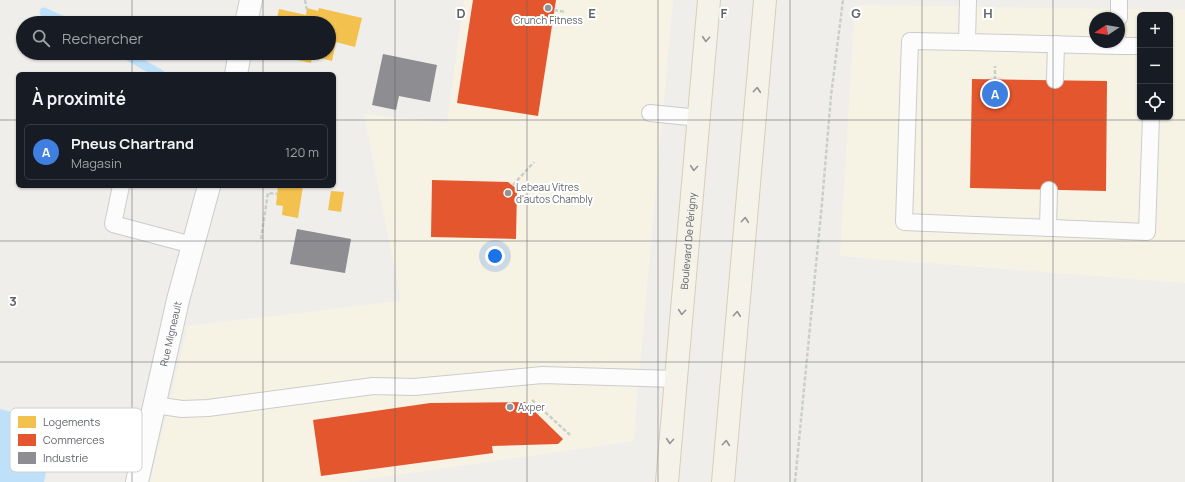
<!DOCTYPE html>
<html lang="fr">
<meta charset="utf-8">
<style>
:root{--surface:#171b24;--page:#20242c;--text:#f1f3f6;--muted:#9ea1a6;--line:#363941;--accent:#d93025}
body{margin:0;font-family:Manrope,sans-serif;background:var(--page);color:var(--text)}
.controls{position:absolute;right:12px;top:12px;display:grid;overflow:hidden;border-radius:6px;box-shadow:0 1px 3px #0004}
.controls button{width:36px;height:36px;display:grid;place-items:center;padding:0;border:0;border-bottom:1px solid var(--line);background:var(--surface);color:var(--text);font:20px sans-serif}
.compass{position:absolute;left:1089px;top:12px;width:36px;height:36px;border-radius:50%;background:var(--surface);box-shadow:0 1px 3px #0004;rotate:258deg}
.you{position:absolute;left:495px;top:256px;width:14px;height:14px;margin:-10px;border:3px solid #fff;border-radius:50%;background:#1a73e8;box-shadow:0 0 0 6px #1a73e833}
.badge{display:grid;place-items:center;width:26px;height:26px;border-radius:50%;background:var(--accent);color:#fff;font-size:13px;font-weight:700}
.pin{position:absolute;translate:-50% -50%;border:2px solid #fff;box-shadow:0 1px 4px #0006}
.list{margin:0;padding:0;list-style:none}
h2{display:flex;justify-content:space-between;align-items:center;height:52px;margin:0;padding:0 16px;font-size:17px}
h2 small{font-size:13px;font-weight:400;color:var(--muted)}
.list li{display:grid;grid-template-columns:26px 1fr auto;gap:12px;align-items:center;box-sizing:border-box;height:56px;margin:0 8px 8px;padding:0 8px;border:1px solid var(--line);border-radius:6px}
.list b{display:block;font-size:15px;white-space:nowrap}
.list p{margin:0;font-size:13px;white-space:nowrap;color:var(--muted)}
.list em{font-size:13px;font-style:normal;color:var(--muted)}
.icon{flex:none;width:22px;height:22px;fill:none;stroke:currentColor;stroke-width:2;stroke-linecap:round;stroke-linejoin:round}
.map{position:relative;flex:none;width:1185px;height:482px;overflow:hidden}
.search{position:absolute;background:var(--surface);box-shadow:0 1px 3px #0004;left:16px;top:16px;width:320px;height:44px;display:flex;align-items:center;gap:10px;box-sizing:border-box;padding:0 14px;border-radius:22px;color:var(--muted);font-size:15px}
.panel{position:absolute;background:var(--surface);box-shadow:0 1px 3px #0004;left:16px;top:72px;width:320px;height:116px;border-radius:6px}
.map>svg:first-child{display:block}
.commercial{fill:#f7f3e4;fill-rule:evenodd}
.water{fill:#bfe0f9}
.homes{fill:#f2c14e}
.shops{fill:#e4572e}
.industry{fill:#8d8d92}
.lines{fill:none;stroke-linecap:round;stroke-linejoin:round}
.stream{stroke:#bfe0f9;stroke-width:9}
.service-casing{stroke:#cbcccc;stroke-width:18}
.minor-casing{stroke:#cbcccc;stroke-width:24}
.primary-casing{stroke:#d7ceb8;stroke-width:24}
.path{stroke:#cacfcc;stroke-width:2.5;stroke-dasharray:4 2;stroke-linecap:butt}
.service{stroke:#fdfcfc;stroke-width:16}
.minor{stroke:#fdfcfc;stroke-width:22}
.primary{stroke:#f4f2e9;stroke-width:22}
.oneway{stroke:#939595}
.grid{fill:none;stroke:#5f6368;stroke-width:1;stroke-opacity:0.55}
.poi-dot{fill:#919496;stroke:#fff;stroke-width:1.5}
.labels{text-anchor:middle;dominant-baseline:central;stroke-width:4;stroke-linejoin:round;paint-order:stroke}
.poi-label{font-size:10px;fill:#5f6368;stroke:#fff;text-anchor:start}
.street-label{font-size:10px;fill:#5f6368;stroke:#fff}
.key{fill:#fff;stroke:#cfd0d2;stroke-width:1}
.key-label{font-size:11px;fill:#5f6368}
.grid-label{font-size:13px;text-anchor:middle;font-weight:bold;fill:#5f6368;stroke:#fff;stroke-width:4;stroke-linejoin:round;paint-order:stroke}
</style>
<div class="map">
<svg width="1185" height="482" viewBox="0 0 1185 482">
<rect width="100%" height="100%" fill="#efeeea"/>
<!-- commercial -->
<g class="commercial">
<polygon points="464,0 673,0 637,397 634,441 347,482 150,482 188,326 401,301 364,114 447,123"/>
<path d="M 855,5 L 1185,10 L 1185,283 L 840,256 ZM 1140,15 L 1170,15 L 1170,117 L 1140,117 ZM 1095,18 L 1119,18 L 1119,42 L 1095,42 Z"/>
</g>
<!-- water -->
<polygon class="water" points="0,409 35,418 53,438 44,482 0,482"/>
<!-- homes -->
<g class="homes">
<polygon points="307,8 318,11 319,8 362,18 355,47 336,42 332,61 312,56 311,63 269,54 329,53 329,23 276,23 279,9 306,15"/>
<polygon points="278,186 303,186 298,218 282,215 283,206 276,205"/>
<polygon points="331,191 344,192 341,212 328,210"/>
</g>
<!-- shops -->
<g class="shops">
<polygon points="473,0 556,0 538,116 457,103"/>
<polygon points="972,79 1107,81 1106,191 970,188"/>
<polygon points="432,180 508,182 517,189 516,239 431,237"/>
<polygon points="525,402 563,439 558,444 492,446 493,453 321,476 313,420 430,403"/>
</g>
<!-- industry -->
<g class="industry">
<polygon points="383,54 437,65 430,102 399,96 396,110 372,105"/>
<polygon points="297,229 351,239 345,273 290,264"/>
</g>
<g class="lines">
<!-- stream -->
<g class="stream">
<polyline points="44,12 69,23"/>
<polyline points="123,53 160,74"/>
</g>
<defs>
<g id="service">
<polyline points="968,0 967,42 1119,46 1119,42"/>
<polyline points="1119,18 1119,0"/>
<polyline points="967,42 910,41 904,222 1147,232 1151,117"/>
<polyline points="1119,46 1140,46"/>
<polyline points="1055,80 1056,44"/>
<polyline points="650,113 699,118"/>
<polyline points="121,186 113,224 192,245"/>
<polyline points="1048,228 1049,190"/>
<polyline points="155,405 182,409 208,408 373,386 414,387 542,375 676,379"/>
</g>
<g id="minor">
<polyline points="246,23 251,0"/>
<polyline points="236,74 240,53"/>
<path id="s1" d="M 137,482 L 178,300 L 209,186"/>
</g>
<g id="primary">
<path id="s2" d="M 667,482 L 709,0"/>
<polyline points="723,482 765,0"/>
</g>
</defs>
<!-- service casing -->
<use href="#service" class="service-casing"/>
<!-- minor casing -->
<use href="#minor" class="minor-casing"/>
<!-- primary casing -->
<use href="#primary" class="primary-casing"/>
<!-- path -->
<g class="path">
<polyline points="305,0 307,11"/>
<polyline points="554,10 566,12"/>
<polyline points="995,80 995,66"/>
<polyline points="513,185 534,162"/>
<polyline points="261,239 268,193 277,194"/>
<polyline points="532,400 570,435"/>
<polyline points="795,482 822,203 831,96 843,0"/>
</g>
<!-- service -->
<use href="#service" class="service"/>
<!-- minor -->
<use href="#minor" class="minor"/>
<!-- primary -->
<use href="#primary" class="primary"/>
</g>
<!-- one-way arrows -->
<defs><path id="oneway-chevron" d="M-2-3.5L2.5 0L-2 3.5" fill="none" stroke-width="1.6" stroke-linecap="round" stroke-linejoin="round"/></defs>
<g class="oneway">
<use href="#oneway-chevron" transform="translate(706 39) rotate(95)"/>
<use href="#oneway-chevron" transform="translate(757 90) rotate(-85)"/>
<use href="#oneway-chevron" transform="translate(694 168) rotate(95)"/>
<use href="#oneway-chevron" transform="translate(745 220) rotate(-85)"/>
<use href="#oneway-chevron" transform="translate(682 312) rotate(95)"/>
<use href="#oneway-chevron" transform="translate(737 314) rotate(-85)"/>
<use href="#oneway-chevron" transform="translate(670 441) rotate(95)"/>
<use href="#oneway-chevron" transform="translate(726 443) rotate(-85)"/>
</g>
<!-- grid -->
<path class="grid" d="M 132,0 L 132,23M 263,0 L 263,23M 395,0 L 395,482M 527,0 L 527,482M 658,0 L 658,482M 790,0 L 790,482M 922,0 L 922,482M 1053,0 L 1053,482M 132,53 L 132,74M 263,53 L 263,74M 0,120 L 18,120M 334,120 L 1185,120M 132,186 L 132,482M 263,186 L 263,482M 0,241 L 1185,241M 0,362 L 1185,362"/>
<!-- markers -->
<g class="poi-dot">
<circle cx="548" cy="8" r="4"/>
<circle cx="508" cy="193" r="4"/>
<circle cx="510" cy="407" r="4"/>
</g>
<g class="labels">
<!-- poi labels -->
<g class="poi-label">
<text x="548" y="20" text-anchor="middle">Crunch Fitness</text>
<text x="516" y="187">Lebeau Vitres<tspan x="516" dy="12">d'autos Chambly</tspan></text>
<text x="518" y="407">Axper</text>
</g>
<!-- street labels -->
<g class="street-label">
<text stroke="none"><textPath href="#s2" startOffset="242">Boulevard De Périgny</textPath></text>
<text stroke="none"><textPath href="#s1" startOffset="152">Rue Migneault</textPath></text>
</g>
</g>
<!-- legend -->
<rect x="10" y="408" width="132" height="64" rx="6" class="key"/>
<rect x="18" y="416" width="18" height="12" fill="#f2c14e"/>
<rect x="18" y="434" width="18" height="12" fill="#e4572e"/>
<rect x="18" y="452" width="18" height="12" fill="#8d8d92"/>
<g class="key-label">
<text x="43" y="426">Logements</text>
<text x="43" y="444">Commerces</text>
<text x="43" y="462">Industrie</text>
</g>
<g class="grid-label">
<text x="461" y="18">D</text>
<text x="592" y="18">E</text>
<text x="724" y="18">F</text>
<text x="856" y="18">G</text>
<text x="988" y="18">H</text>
<text x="13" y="306">3</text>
</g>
</svg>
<div class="controls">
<button>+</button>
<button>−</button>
<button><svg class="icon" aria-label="locate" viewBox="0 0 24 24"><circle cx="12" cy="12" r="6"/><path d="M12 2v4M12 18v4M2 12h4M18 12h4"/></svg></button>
</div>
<svg class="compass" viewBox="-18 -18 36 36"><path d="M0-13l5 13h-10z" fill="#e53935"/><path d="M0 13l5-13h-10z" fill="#9ea1a6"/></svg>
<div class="you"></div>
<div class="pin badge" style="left:995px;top:94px;background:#3f7fe0">A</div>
<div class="search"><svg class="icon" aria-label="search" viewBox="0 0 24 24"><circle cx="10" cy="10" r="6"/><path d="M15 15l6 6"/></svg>Rechercher</div>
<section class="panel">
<h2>À proximité<small></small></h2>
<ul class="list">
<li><span class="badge" style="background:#3f7fe0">A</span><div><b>Pneus Chartrand</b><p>Magasin</p></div><em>120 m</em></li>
</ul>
</section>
</div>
